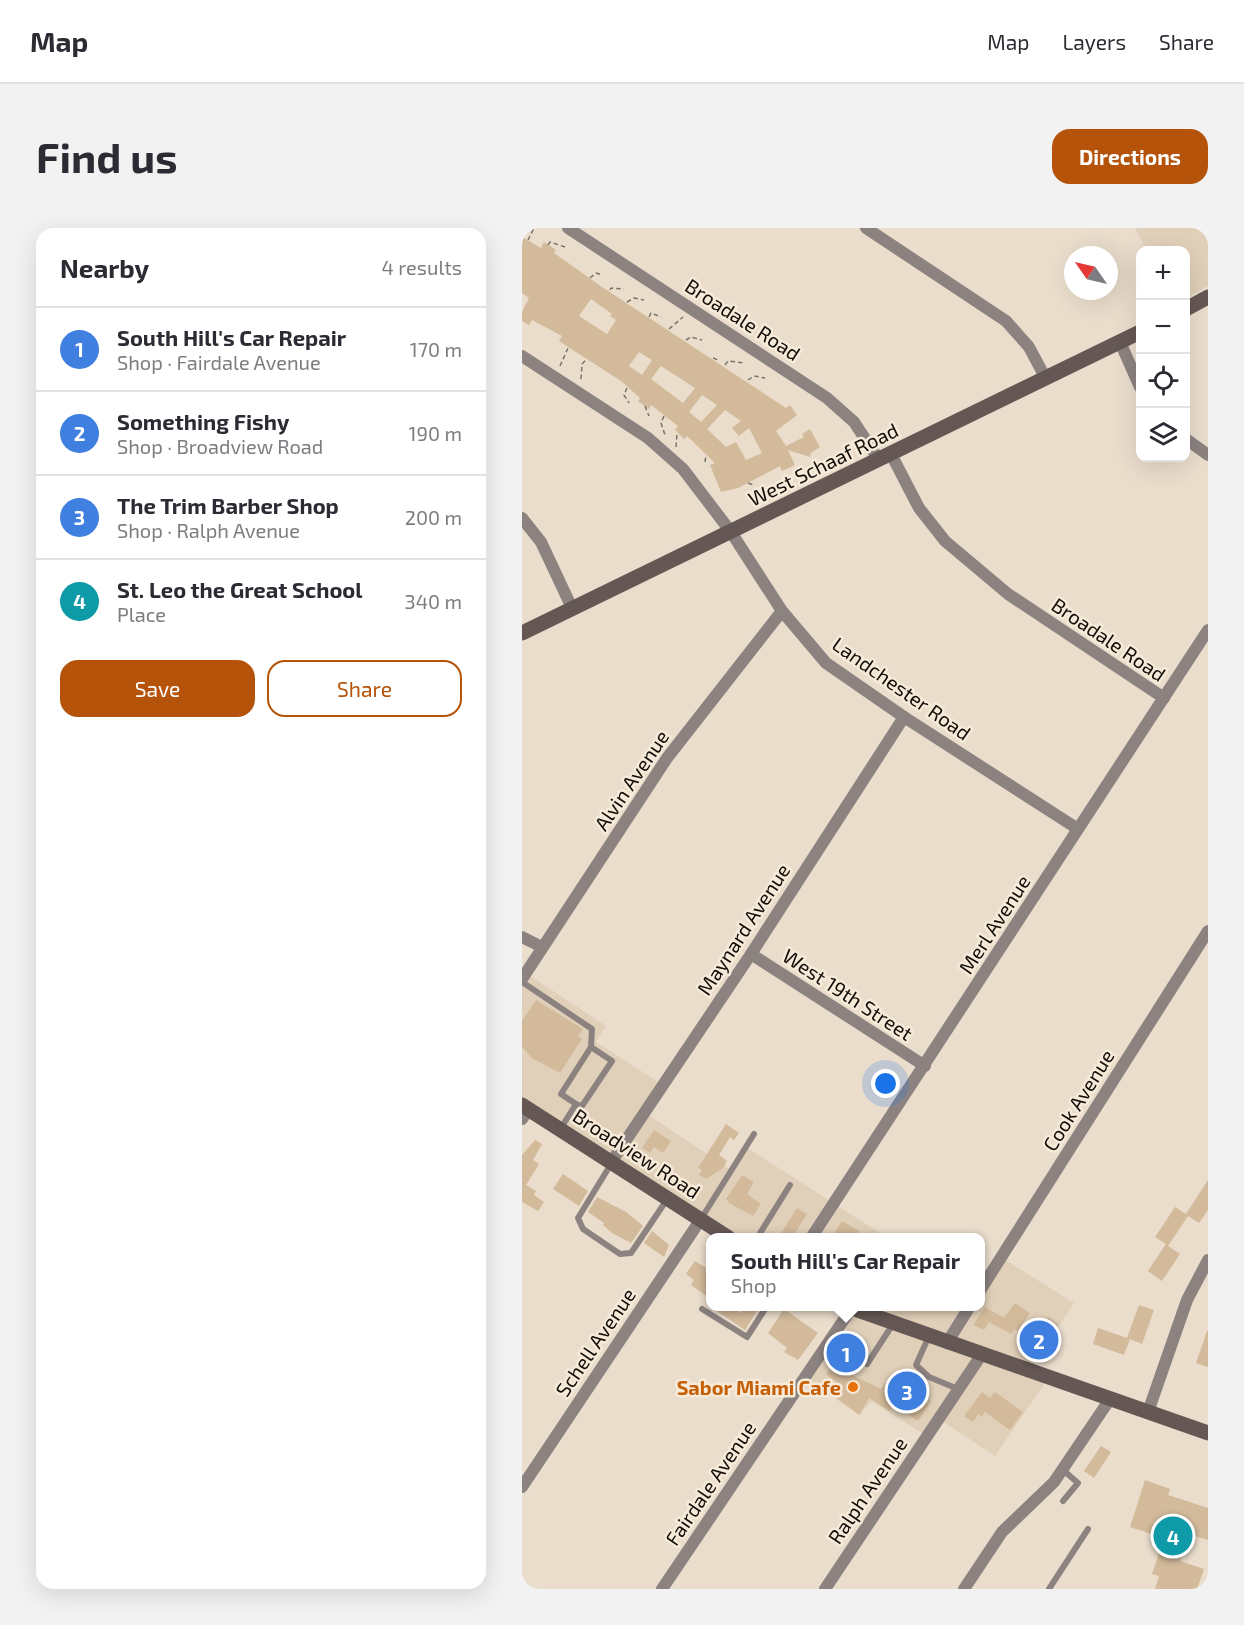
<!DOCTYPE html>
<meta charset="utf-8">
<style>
:root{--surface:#fff;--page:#f2f2f3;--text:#2b2b33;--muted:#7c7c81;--line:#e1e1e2;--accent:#b45309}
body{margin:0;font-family:"Exo 2",sans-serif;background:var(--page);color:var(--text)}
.controls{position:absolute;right:18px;top:18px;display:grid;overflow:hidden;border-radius:12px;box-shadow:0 6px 24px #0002}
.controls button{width:54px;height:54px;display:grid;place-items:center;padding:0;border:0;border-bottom:2px solid var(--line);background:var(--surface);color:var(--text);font:30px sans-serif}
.compass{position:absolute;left:542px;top:18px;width:54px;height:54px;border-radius:50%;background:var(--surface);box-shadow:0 6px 24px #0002;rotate:304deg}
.you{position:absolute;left:364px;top:856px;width:21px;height:21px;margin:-15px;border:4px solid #fff;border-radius:50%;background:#1a73e8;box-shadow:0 0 0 9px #1a73e833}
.badge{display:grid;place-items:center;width:39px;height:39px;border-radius:50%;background:var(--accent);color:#fff;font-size:20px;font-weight:700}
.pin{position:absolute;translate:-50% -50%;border:3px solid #fff;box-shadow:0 2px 6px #0006}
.popup{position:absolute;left:184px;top:1005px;width:279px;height:78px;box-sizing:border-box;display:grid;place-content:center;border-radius:12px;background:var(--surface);filter:drop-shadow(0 2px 4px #0005);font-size:20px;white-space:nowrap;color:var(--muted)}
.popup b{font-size:22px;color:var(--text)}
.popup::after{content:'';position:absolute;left:50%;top:100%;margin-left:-12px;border:12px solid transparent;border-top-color:var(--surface)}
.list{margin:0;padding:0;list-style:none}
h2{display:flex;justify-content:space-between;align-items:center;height:78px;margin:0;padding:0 24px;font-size:26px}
h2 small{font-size:20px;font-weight:400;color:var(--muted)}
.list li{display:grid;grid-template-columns:39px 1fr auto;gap:18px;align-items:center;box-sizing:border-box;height:84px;padding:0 24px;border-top:2px solid var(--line)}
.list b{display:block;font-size:22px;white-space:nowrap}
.list p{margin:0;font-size:20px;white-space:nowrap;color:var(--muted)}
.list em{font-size:20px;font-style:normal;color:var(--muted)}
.actions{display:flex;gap:12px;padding:18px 24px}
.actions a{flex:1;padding:14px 0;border:2px solid var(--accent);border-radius:18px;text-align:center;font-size:21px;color:var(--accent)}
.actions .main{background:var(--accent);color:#fff}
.icon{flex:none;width:33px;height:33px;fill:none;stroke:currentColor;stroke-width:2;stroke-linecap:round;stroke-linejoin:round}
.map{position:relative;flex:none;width:686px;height:1361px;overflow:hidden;border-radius:18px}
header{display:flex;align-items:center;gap:36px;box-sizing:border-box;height:84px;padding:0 30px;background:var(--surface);border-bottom:2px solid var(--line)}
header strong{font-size:28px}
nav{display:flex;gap:33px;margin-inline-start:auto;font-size:21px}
.intro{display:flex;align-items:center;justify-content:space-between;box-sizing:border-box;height:144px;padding:0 36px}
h1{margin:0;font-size:42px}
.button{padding:15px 27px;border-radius:18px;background:var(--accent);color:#fff;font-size:21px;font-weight:700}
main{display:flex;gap:36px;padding:0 36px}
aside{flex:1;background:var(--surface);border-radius:18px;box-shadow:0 6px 24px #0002}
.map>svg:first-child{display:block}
.built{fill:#e1d0b9}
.building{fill:#d2ba9a;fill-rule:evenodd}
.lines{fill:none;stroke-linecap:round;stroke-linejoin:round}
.path{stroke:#7b7368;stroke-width:1.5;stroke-dasharray:4.5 3;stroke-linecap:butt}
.lane{stroke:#8c8381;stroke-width:6}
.street{stroke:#8c8381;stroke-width:12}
.secondary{stroke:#655754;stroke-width:15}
.food-dot{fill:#e8710a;stroke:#f7ead9;stroke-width:2}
.labels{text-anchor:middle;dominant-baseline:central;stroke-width:5;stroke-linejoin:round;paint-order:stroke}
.street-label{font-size:20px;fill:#110d07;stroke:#f7ead9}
.food-label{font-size:20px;font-weight:bold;fill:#c56008;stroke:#f7ead9;text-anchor:end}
</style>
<header>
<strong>Map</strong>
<nav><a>Map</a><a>Layers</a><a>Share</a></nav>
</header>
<div class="intro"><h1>Find us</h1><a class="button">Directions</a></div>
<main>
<aside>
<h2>Nearby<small>4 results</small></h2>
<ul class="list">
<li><span class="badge" style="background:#3f7fe0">1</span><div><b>South Hill's Car Repair</b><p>Shop · Fairdale Avenue</p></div><em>170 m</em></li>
<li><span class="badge" style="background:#3f7fe0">2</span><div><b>Something Fishy</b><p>Shop · Broadview Road</p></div><em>190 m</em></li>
<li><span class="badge" style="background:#3f7fe0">3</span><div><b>The Trim Barber Shop</b><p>Shop · Ralph Avenue</p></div><em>200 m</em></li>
<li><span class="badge" style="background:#0f9aa8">4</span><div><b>St. Leo the Great School</b><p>Place</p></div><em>340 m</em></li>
</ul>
<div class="actions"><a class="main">Save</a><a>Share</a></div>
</aside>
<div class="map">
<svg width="686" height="1361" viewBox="0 0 686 1361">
<rect width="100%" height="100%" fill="#eaddcc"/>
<!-- built -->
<g class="built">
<polygon points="613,0 686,0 686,58 664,70 664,22 625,22"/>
<polygon points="4,745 84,798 74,814 141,857 123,885 209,942 224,919 364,1009 207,1009 7,881 0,891 0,751"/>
<polygon points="479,1029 552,1075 508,1142 527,1149 473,1228 417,1191 405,1208 349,1173 338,1187 282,1150 324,1079 459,1078 459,1045 466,1050"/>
</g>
<!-- building -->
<g class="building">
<path d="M 0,9 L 19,20 L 22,14 L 34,22 L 32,25 L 80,59 L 264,180 L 268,177 L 275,187 L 254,203 L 264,218 L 282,209 L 280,206 L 288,201 L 298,219 L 289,225 L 288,229 L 266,222 L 273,237 L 260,243 L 258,238 L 216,260 L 199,264 L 188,237 L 193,235 L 165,208 L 162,211 L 153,202 L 156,198 L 129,177 L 127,181 L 116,173 L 118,170 L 99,153 L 37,113 L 40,108 L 10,92 L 7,97 L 0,93 L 0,84 L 7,70 L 0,65 ZM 69,71 L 90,86 L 88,88 L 94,92 L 85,106 L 57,88 ZM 117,124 L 130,132 L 120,147 L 107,138 ZM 139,138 L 173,160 L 161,175 L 129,151 ZM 180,167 L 195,177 L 179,194 L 167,184 ZM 203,182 L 219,193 L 210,200 L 217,208 L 227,200 L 240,225 L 224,232 L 214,214 L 204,219 L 185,201 Z"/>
<polygon points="14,772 61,801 56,808 60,811 38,845 10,830 0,819 0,793"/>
<polygon points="204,896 217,905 212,912 208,909 197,927 205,933 201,940 184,951 177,947 180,942 176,940"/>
<polygon points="132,902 149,913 141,925 132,919 128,925 120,920"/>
<polygon points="13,912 20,916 11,932 17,936 4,957 14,963 12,967 22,974 16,983 0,974 0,927"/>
<polygon points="41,946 66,963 57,978 31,961"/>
<polygon points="220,947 232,954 225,966 239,976 231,988 207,975 204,971"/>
<polygon points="686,952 686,982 677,995 666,988 646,1018 658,1026 640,1053 626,1043 644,1016 633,1009 653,979 664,986"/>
<polygon points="75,969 104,984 121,998 109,1015 90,1005 81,997 82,995 66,984"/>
<polygon points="275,980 285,986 270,1010 266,1010 259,1005"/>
<polygon points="320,993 337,1003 333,1010 309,1010"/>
<polygon points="130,1003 147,1017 142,1029 122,1015"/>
<polygon points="173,1033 189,1043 189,1071 169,1057 172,1052 164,1046"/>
<polygon points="493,1075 508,1085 496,1103 493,1101 489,1106 467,1094 462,1102 451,1097 463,1079 482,1090"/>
<polygon points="617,1077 632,1082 620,1116 608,1111 602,1127 571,1116 576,1100 605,1110"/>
<polygon points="187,1078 209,1078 219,1085 224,1078 238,1078 223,1102"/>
<polygon points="262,1081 296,1105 276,1132 262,1124 265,1120 246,1105"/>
<polygon points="526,1089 536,1096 519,1121 509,1114"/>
<polygon points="685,1103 686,1103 686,1139 674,1135"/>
<polygon points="326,1117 332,1124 320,1142 359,1161 369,1146 409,1173 396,1193 372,1177 367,1183 347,1170 337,1187 315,1170 321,1159 304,1146"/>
<polygon points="460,1164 468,1170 473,1164 501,1184 488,1202 463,1184 460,1189 456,1186 451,1194 442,1188"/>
<polygon points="579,1218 589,1224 572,1250 562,1243"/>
<polygon points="623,1252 648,1261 646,1267 686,1280 686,1312 667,1306 658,1333 682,1341 675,1361 633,1361 637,1348 630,1346 642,1310 608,1299"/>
</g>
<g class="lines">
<!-- path -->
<g class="path">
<polyline points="6,12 12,0"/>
<polyline points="26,17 28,14 43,19"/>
<polyline points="68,50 74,45 80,47"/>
<polyline points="88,62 89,60 102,61"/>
<polyline points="105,74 112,70 122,72"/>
<polyline points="127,89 129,85 139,89"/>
<polyline points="147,101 161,89"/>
<polyline points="164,112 169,109 180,112"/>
<polyline points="191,130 196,132"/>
<polyline points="203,137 206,133 223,135"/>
<polyline points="38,138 46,120"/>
<polyline points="59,151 60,136 65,131"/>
<polyline points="226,152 232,148 243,150"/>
<polyline points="105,160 102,167 107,175"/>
<polyline points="123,178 127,188"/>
<polyline points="142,188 139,195 143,207"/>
<polyline points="154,219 155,205"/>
<polyline points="183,234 184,227"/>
<polyline points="226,255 232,257"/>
</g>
<!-- lane -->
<g class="lane">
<polyline points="0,754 70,801 69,819 39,866 54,876"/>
<polyline points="39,900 54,876 60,878 90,833 69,819"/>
<polyline points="89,936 56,990 61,1001 98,1026 109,1025 146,970"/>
<polyline points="179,991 232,906"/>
<polyline points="235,1010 268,957"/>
<polyline points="180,1081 225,1109 245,1078"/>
<polyline points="407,1108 394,1137 407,1149 436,1161"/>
<polyline points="345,1136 371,1096"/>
<polyline points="541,1242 556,1255 541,1273"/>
<polyline points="527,1361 566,1301"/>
</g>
<!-- street -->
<g class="street">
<polyline points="46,0 305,170 332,194 357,232"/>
<polyline points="344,0 484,93 507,119 524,151"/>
<polyline points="598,114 618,159"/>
<polyline points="0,128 126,210 161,241 209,304 260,383 304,435 382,489 556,601"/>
<polyline points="664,211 686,227"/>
<polyline points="369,226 397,280 423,313 486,366 642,470"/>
<polyline points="0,290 19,314 50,380"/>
<polyline points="0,709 20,719"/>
<polyline points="229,726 403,838"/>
<polyline points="0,751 145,530 260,383"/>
<polyline points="0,891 7,881"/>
<polyline points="90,933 229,726 382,489"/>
<polyline points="289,1010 686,402"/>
<polyline points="459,1061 686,703"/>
<polyline points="425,1115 448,1078"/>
<polyline points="626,1184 665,1072 686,1032"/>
<polyline points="0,1259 179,991"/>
<polyline points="140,1361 329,1081"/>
<polyline points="303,1361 460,1126"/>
<polyline points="442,1361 480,1304 532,1254 588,1171"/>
</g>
<!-- secondary -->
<g class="secondary">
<polyline points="664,81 686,69"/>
<polyline points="0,405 618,104"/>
<polyline points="0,877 207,1010"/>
<polyline points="324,1078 686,1205"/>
</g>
</g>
<!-- markers -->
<circle class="food-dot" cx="331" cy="1159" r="6"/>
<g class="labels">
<!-- street labels -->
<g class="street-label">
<text transform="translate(221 91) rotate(33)">Broadale Road</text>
<text transform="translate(301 236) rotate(-26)">West Schaaf Road</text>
<text transform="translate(587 411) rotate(34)">Broadale Road</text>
<text transform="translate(380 460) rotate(35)">Landchester Road</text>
<text transform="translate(109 552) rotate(-56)">Alvin Avenue</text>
<text transform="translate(472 696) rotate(-57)">Merl Avenue</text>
<text transform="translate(221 701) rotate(-57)">Maynard Avenue</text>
<text transform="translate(326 766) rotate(33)">West 19th Street</text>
<text transform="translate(556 872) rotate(-58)">Cook Avenue</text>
<text transform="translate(115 925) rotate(33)">Broadview Road</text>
<text transform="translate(73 1114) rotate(-56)">Schell Avenue</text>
<text transform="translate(188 1255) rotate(-56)">Fairdale Avenue</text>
<text transform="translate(345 1262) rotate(-56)">Ralph Avenue</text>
</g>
<!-- food labels -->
<g class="food-label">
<text x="319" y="1159">Sabor Miami Cafe</text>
</g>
</g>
</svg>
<div class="controls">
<button>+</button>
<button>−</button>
<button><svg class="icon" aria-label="locate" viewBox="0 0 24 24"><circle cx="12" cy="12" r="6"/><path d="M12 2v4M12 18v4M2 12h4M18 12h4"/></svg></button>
<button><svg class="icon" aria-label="layers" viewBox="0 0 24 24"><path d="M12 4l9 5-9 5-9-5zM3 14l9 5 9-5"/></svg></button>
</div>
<svg class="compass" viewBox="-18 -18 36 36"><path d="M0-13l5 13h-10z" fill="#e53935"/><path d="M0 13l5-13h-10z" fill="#7c7c81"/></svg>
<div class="you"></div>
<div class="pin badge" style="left:324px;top:1125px;background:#3f7fe0">1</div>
<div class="popup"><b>South Hill's Car Repair</b>Shop</div>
<div class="pin badge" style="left:517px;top:1112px;background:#3f7fe0">2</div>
<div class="pin badge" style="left:385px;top:1163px;background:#3f7fe0">3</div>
<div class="pin badge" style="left:651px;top:1308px;background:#0f9aa8">4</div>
</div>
</main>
